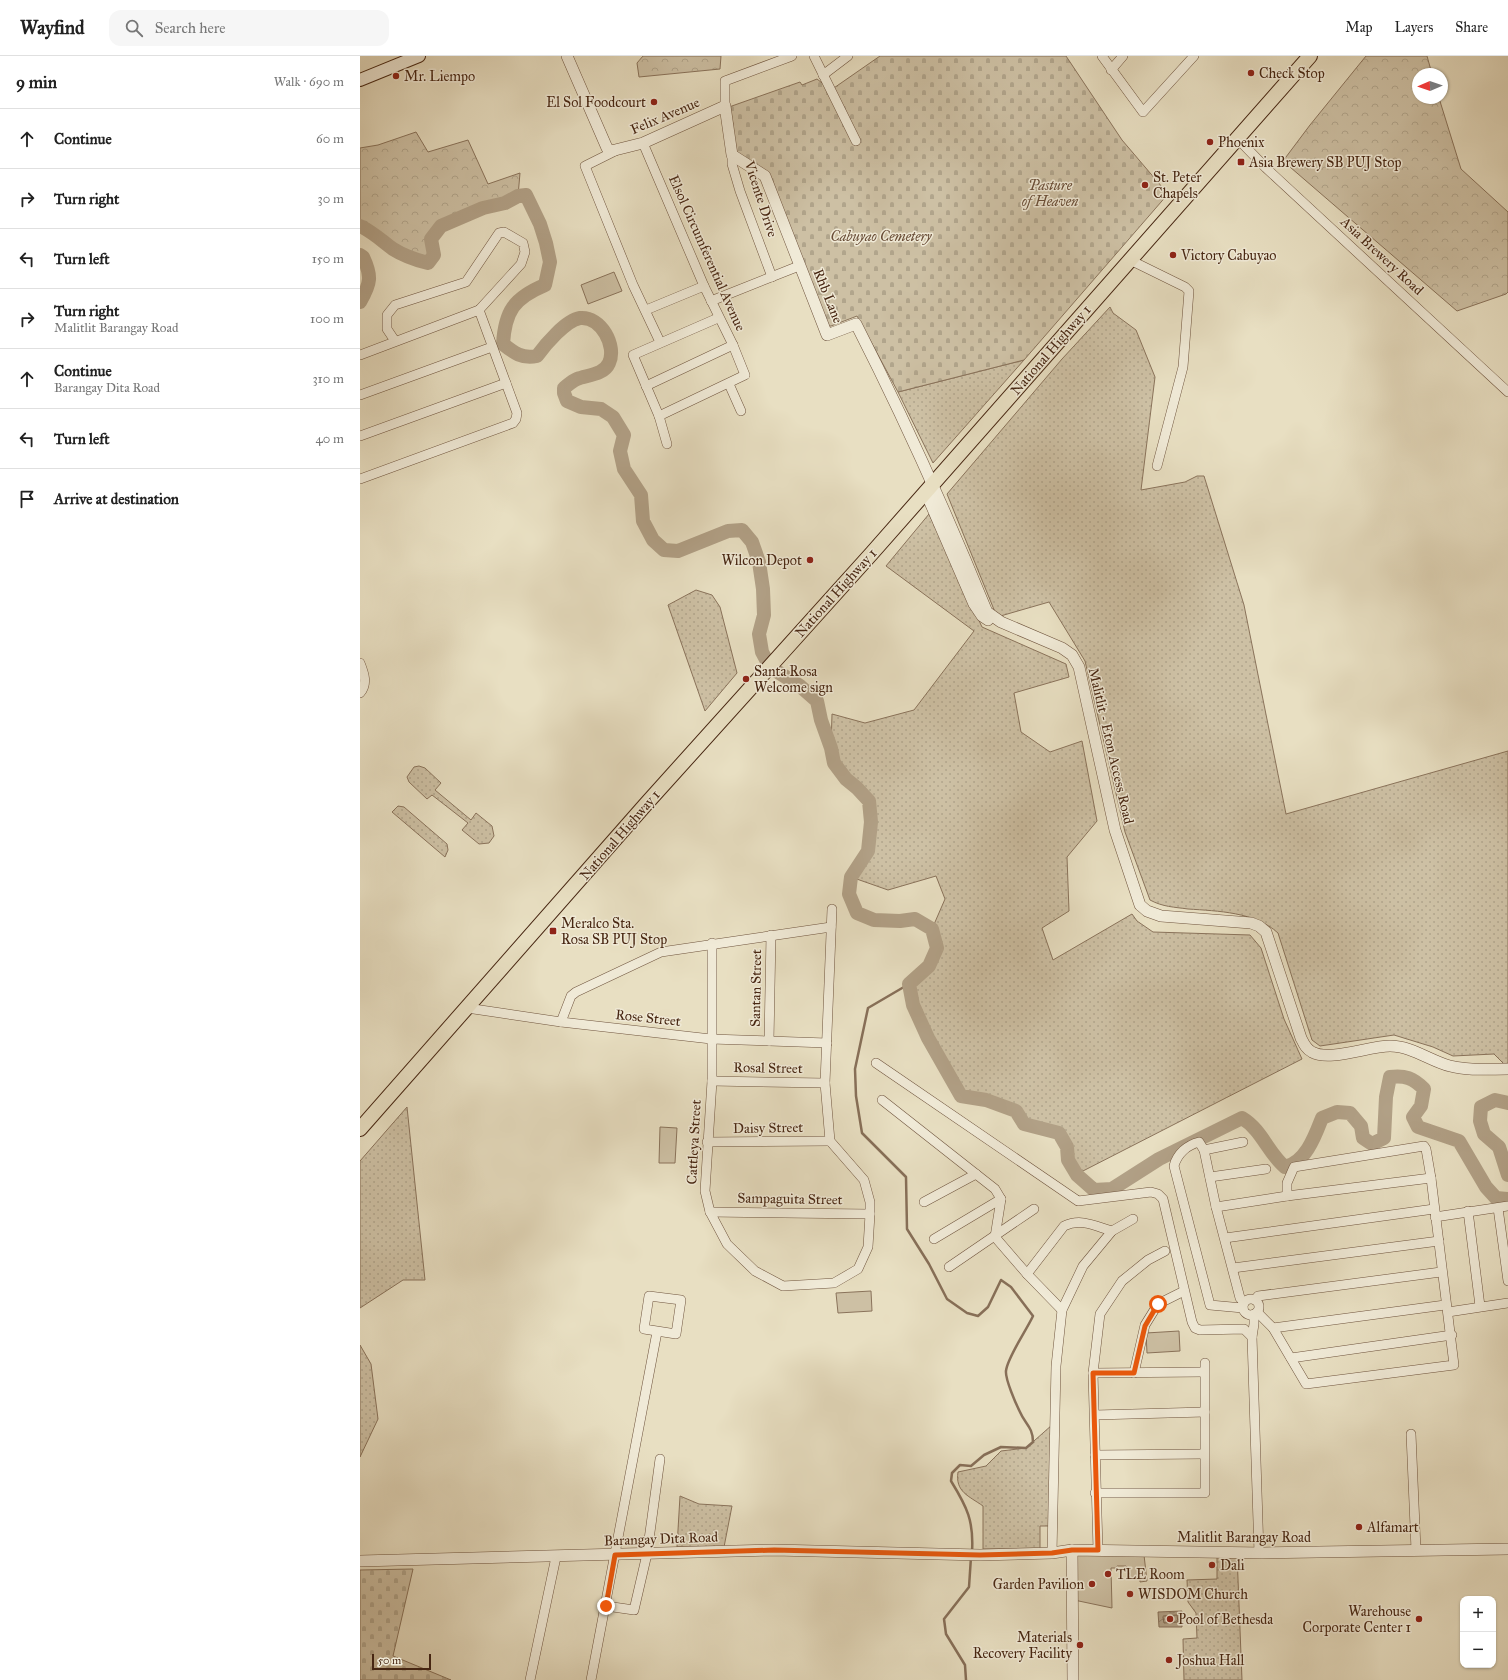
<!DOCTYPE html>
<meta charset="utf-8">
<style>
:root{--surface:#fff;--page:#f6f6f6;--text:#222;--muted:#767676;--line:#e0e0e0}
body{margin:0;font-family:"IM FELL Great Primer",serif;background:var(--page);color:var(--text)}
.controls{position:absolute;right:12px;bottom:12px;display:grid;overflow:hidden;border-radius:8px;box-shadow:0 1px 3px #0004}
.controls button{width:36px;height:36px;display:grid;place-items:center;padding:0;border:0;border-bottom:1px solid var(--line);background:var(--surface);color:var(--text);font:20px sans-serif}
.compass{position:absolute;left:1052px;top:12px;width:36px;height:36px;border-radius:50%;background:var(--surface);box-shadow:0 1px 3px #0004;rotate:268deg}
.scale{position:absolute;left:12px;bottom:10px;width:59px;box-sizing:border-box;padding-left:4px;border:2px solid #472612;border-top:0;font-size:11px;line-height:14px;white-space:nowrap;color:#472612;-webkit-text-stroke:3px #f0ead7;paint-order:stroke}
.stop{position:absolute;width:12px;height:12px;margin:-9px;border:3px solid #ea580c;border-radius:50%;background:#fff}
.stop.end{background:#ea580c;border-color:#fff;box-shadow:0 1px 4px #0008}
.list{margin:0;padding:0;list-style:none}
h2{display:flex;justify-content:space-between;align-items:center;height:52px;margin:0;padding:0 16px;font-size:17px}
h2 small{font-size:13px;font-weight:400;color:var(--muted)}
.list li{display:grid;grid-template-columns:26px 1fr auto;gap:12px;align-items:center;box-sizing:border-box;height:60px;padding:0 16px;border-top:1px solid var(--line)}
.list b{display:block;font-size:15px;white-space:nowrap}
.list p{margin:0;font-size:13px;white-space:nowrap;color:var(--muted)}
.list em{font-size:13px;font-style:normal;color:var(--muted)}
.icon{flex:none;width:22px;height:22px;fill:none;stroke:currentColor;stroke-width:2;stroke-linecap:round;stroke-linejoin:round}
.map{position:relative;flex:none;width:1148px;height:1624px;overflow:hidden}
header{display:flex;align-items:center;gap:24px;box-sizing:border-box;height:56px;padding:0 20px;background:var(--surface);border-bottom:1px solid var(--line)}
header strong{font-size:19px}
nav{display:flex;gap:22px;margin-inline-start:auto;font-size:14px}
.search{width:280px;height:36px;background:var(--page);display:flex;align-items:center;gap:10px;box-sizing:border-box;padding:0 14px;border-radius:12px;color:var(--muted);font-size:15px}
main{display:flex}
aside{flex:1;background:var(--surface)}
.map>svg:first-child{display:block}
.grass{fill:url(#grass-dots);stroke:#8a735b}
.forest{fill:url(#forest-crowns);stroke:#8a735b}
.cemetery{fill:url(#cemetery-stones);stroke:#8a735b}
.garden{fill:#cdc0a4;stroke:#8a735b}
.water{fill:url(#water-waves);stroke:#876f58}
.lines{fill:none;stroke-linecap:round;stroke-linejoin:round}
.shore{stroke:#7c634c;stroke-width:1}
.stream{stroke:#876f58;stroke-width:2.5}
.river{stroke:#b1a086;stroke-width:14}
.minor-casing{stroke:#6f543e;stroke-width:10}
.tertiary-casing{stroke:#6f543e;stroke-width:12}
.secondary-casing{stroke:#472612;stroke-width:14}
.trunk-casing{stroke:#472612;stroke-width:16}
.minor{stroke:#f0ead7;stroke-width:9}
.tertiary{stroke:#f0ead7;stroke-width:11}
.secondary{stroke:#f0ead7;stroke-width:12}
.trunk{stroke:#e8dfc2;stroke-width:14}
.route{stroke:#ea580c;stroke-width:5}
.poi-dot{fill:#8f2418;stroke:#f0ead7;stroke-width:1.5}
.labels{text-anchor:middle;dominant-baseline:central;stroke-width:3;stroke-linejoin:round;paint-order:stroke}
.poi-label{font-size:14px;fill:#472612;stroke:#f0ead7;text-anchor:start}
.street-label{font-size:14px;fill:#472612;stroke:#f0ead7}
.park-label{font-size:14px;font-style:italic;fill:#684c36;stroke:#f0ead7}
</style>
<header>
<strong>Wayfind</strong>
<div class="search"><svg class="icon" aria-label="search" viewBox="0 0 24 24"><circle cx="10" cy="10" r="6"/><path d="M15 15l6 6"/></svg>Search here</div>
<nav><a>Map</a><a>Layers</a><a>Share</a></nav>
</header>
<main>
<aside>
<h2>9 min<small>Walk · 690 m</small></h2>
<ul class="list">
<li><svg class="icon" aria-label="ahead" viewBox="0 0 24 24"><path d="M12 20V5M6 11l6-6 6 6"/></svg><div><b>Continue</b></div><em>60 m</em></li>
<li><svg class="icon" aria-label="right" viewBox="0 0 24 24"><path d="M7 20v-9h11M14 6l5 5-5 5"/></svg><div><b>Turn right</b></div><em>30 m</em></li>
<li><svg class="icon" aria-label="left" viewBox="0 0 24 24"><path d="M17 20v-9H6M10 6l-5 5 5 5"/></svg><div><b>Turn left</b></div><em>150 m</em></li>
<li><svg class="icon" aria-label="right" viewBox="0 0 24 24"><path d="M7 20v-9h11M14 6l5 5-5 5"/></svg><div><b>Turn right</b><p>Malitlit Barangay Road</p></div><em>100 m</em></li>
<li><svg class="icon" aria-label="ahead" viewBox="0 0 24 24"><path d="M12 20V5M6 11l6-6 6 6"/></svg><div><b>Continue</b><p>Barangay Dita Road</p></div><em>310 m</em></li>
<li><svg class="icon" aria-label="left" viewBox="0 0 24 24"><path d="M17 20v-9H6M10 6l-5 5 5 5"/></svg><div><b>Turn left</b></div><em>40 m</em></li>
<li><svg class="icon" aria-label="arrive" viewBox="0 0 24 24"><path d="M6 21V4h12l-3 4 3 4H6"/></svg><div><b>Arrive at destination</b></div></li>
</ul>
</aside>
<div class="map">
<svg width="1148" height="1624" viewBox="0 0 1148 1624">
<defs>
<pattern id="grass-dots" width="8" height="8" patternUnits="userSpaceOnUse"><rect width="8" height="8" fill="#cdc0a4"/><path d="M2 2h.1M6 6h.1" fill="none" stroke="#b1a58c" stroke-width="1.8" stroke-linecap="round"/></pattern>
<pattern id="forest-crowns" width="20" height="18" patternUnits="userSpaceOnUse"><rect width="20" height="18" fill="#cdc0a4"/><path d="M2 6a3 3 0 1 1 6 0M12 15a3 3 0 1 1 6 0" fill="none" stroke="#b1a58c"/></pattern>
<pattern id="cemetery-stones" width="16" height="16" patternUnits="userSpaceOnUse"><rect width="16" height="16" fill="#cdc0a4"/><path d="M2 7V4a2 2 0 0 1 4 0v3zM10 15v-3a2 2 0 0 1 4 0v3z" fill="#b1a58c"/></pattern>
<pattern id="water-waves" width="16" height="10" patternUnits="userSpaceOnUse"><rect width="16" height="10" fill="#b1a086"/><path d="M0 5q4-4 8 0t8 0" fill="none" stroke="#92826c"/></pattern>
</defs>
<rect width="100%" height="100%" fill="#e8dfc2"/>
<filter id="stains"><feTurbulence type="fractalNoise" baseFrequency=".005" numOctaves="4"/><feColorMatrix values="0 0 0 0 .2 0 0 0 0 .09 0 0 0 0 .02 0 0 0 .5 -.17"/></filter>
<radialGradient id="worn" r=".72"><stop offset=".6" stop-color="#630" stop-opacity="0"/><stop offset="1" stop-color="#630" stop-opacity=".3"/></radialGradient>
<!-- grass -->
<g class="grass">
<path d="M 750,251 L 753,257 L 776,274 L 795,321 L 781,434 L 825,426 L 837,420 L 844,420 L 884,549 L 926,758 L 1148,695 L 1148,1007 L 1144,1008 L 1134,998 L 1093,1000 L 1073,991 L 1034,979 L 960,990 L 952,984 L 918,877 C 895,856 858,855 828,853 C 814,851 803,851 790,844 L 765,776 L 725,605 L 689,546 L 637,561 L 587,438 L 702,303 Z"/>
<polygon points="664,304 573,407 538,336"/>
<polygon points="569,458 622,571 706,608 709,621 654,637 661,676 690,696 722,685 737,765 707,801 709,855 682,872 693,904 772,858 777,865 793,876 890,879 901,892 924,963 942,1003 719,1117 708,1104 707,1091 699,1077 664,1068 656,1055 626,1044 601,1040 568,982 553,949 549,928 569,910 577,892 572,873 585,843 576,820 528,834 491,821 507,795 511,766 509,745 497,732 486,723 474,707 471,692 472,658 505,667 554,654 614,575 526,510"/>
<polygon points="336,534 352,539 360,551 377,617 345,655 308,549"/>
<polygon points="59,710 65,712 81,727 75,734 111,764 116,757 132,770 134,780 129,787 119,788 102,774 108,767 72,739 67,743 49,726 47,721 54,711"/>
<polygon points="38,750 44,751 87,788 88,794 85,801 32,756"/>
<polygon points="47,1051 65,1224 43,1224 0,1252 0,1105"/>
<polygon points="0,1289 11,1308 18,1363 0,1401"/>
<path d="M 692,1369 L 691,1470 L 680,1470 L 680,1493 L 623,1493 L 623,1450 C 609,1440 595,1436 598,1416 L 626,1410 L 641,1395 L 666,1392 Z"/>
<polygon points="320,1440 339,1448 372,1450 364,1491 317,1491"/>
<polygon points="857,1496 877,1498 882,1624 824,1624 823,1583 837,1582 836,1557 828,1546 827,1524 857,1523"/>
</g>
<!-- forest -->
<g class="forest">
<polygon points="283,0 361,0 360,13 279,21 277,7"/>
<polygon points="1006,0 1067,0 1072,18 1058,18 1058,42 1079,42 1101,113 1148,156 1148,236 1146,238 1097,255 923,105 950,69"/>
<path d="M 56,76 L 68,96 L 108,84 L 128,128 L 160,117 L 158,140 L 145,147 L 123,152 L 81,170 L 72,183 L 74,199 L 68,207 C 56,204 44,200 33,193 C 22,185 13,176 0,170 L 0,92 L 18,89 Z"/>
</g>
<!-- cemetery -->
<g class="cemetery">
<polygon points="520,0 706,0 762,84 808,138 664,304 538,336 497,260 471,270 467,270 407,115 377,97 369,51 440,26 442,29 457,23 471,34"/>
<polygon points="53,1513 33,1600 91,1624 0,1624 0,1514"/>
</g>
<!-- garden -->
<g class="garden">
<polygon points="254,216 262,235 228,248 221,229"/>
<polygon points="300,1071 317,1072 315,1107 299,1107"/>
<polygon points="511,1235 512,1255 478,1257 476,1237"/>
<polygon points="819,1275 820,1295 787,1297 786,1277"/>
<polygon points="715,1497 784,1499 787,1525 780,1526 780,1523 768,1523 768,1513 766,1510 757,1510 756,1512 751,1512 752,1552 714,1544"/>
</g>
<!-- water -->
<polygon class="water" points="822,1555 822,1571 799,1571 798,1556"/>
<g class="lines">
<!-- shore -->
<polygon class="shore" points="804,1560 817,1559 818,1566 804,1567 803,1561"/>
<!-- stream -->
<g class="stream">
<path d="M 549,928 L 508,952 L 495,1013 L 496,1040 L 502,1077 L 546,1121 L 547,1173 L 569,1208 L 587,1243 L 607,1257 L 618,1260 L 628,1251 L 641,1224 L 651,1231 L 673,1260 C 666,1275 647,1302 646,1315 C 645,1323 656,1348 660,1356 C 665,1368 673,1371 673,1386 L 666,1392 L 641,1391 L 624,1399 L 611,1410 L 600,1409 L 592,1417 L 591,1425 C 607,1451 614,1465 612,1496"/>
<polyline points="606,1624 605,1609 586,1578 584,1563 609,1531 611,1501"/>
</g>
<!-- river -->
<g class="river">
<path d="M 0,170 C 13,176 22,185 33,193 C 44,200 56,204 68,207 L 74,199 L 71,183 L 81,170 L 123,152 L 145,147 L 158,140 L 166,139 L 180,168 L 186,187 L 190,206 L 185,229 C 154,242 145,255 143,288 C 154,297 162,303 177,300 C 185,289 206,264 220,262 C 241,260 257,290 249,307 C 244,319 227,319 217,323 C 212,325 208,329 204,332 L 204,337 L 207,345 L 221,351 L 241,353 L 253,361 L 264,379 L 260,395 L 264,413 L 281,439 L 283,465 L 293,484 L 304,494 L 318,495 L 368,475 L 382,474 L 392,486 L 399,506 L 403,533 L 404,559 L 399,578 L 402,596 L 410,611 L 440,630 L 457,645 L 461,664 L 471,692 L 474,707 L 486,723 L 497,732 L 509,745 L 511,766 L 508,795 L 491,821 L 489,838 L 497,857 L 514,864 L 540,865 L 555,863 L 572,873 L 577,892 L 569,910 L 549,928 L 553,949 L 568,982 L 601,1040 L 626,1044 L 656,1055 L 664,1068 L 699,1077 L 707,1091 L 708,1104 L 717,1119 L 734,1134 L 752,1133 L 799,1103 L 882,1062 C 902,1074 908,1097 925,1111 C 946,1106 955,1080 962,1062 L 977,1056 L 990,1057 L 1001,1070 L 1003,1082 L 1012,1088 L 1024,1082 L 1026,1041 L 1030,1021 C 1045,1019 1053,1022 1064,1033 L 1061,1050 L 1053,1061 L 1058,1071 L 1099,1085 L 1126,1131 L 1136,1142 L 1148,1143"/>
<path d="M 0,199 L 3,201 C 12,220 11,227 0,246"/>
<polyline points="1148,1047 1135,1044 1121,1051 1120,1065 1124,1078 1139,1091 1148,1119"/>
</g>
<defs>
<g id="minor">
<polyline points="454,0 496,85"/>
<polyline points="742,0 783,56 834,0"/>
<polyline points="751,14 763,0"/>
<polyline points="463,19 488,0"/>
<polyline points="365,50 365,25 432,0"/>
<polyline points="877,82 906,112 1148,336"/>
<polyline points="283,87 344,230 373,289 385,319 299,360"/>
<polyline points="255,95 225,110 273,229 300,286"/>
<polyline points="372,99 372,108 380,135 412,221"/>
<polyline points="770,204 825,231 829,235 823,311 797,410"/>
<polyline points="351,245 439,210"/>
<polyline points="286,254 344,230"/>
<polyline points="35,285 27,273 27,259 35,249 106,226 139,177 144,176 163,187 165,196 161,208 119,254"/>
<polyline points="0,299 119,254 157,357 156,363 153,367 0,423"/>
<polyline points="369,328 381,355"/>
<polyline points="286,330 373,289"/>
<polyline points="0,339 132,291"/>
<polyline points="0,380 146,327"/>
<polyline points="307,388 299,360 273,299 358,262"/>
<path d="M 0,607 C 4,617 8,628 0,637"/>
<polyline points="352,887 352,1025 345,1135 350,1156 367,1188 395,1215 423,1230 474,1227 498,1213 508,1191 510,1158 510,1146 504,1124 470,1085 465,1027 472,853"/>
<polyline points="107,952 201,966 351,983 467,987"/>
<polyline points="201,966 211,940 216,936 301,896 471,871"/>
<polyline points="409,985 411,879"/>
<polyline points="516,1007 718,1145 791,1136 798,1138 803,1143 832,1266 835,1272 840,1274 884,1273 892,1281 899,1497"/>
<polyline points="352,1025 465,1027"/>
<polyline points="522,1044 635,1133 641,1143 635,1181 667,1218 702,1254"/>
<polyline points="347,1086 470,1085"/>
<polyline points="844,1094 883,1086"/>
<polyline points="850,1121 906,1113"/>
<polyline points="564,1146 616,1118"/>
<polyline points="856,1151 927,1140 1071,1122"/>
<polyline points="1138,1152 1148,1225"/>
<polyline points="1108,1155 1120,1250"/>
<polyline points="350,1156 510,1158"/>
<polyline points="1075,1161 1148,1150"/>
<polyline points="865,1182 1074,1153"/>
<polyline points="574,1183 641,1143"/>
<polyline points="589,1211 674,1153"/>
<polyline points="873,1212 1079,1185"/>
<path d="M 667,1218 L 704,1170 C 721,1162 735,1170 752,1175"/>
<polygon points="289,1240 321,1244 316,1278 284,1273"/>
<circle cx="891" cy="1251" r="8"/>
<polyline points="895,1244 898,1240 1081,1216"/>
<path d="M 883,1252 L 850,1249 L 814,1110 C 817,1098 827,1089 839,1086 L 844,1094 L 856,1151 L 880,1242 L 884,1247"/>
<polyline points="897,1256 913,1272 946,1328 1094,1309 1071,1122 1066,1093 1064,1090 934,1111 927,1127 927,1140"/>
<polyline points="1088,1256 1148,1247"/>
<polyline points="913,1272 1085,1249"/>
<polyline points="892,1281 894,1268 894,1258"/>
<polyline points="931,1302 1092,1279"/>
<polyline points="733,1317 844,1316"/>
<polyline points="774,1317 785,1269 798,1248 824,1235"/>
<polyline points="735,1359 845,1356"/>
<polyline points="1051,1378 1056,1494"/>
<polyline points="735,1399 844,1398"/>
<polyline points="735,1437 845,1437 845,1307"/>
<polyline points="738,1494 733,1317 740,1258 762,1225 788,1204 805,1195"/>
<polyline points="692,1497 696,1310 702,1254 723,1210 752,1175 773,1163"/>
<polyline points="246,1550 274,1554 287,1498 300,1403"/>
<polyline points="170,1624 196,1501"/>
<polyline points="231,1624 297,1276"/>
</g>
<g id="tertiary">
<path d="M 207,0 L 247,92 L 251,95 L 283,87 L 365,50 L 372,99 L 405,120 L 467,279 L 496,268 C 544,362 587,458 627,556 L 641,566 L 702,592 L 712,599 L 719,611 L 755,774 L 780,849 L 787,855 L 801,860 L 891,867 L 899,870 L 906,876 L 941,982 C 944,988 946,993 952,996 C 969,1006 1009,990 1030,990 C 1052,990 1070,1005 1090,1010 C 1109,1015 1129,1013 1148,1013"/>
<polyline points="566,437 614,548 622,560 628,564"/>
<polyline points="712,1494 713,1624"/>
<polyline points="0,1505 414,1494 620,1499 692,1497 712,1494 902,1497 1148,1493"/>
</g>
<polyline id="secondary" points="0,24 59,0"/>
<polyline id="trunk" points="0,1073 286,748 512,497 950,0"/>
</defs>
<!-- minor casing -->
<use href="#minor" class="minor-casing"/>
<!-- tertiary casing -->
<use href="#tertiary" class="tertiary-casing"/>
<!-- secondary casing -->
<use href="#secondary" class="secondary-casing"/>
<!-- trunk casing -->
<use href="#trunk" class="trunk-casing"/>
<!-- minor -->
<use href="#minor" class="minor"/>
<!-- tertiary -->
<use href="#tertiary" class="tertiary"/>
<!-- secondary -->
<use href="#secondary" class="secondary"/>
<!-- trunk -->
<use href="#trunk" class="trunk"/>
</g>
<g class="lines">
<!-- route -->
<polyline class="route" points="246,1550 255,1499 414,1494 620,1499 692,1497 712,1494 738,1494 733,1317 774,1317 785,1270 798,1248"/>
</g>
<!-- markers -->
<g class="poi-dot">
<circle cx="891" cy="17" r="4"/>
<circle cx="36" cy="20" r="4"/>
<circle cx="294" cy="46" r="4"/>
<circle cx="850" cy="86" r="4"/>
<rect x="877" y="102" width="8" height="8" rx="2"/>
<circle cx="785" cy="129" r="4"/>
<circle cx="813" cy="199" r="4"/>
<circle cx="450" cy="504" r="4"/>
<circle cx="386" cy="623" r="4"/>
<rect x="189" y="871" width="8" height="8" rx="2"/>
<circle cx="999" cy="1471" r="4"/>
<circle cx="852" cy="1509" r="4"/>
<circle cx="748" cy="1518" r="4"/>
<circle cx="732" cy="1528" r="4"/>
<circle cx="770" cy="1538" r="4"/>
<circle cx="810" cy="1563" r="4"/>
<circle cx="1059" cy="1563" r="4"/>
<circle cx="720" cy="1589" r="4"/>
<circle cx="809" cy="1604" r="4"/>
</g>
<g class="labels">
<!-- poi labels -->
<g class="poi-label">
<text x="899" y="17">Check Stop</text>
<text x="44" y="20">Mr. Liempo</text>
<text x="286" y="46" text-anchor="end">El Sol Foodcourt</text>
<text x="858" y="86">Phoenix</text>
<text x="889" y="106">Asia Brewery SB PUJ Stop</text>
<text x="793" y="121">St. Peter<tspan x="793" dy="16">Chapels</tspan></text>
<text x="821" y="199">Victory Cabuyao</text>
<text x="442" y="504" text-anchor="end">Wilcon Depot</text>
<text x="394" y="615">Santa Rosa<tspan x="394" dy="16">Welcome sign</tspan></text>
<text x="201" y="867">Meralco Sta.<tspan x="201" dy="16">Rosa SB PUJ Stop</tspan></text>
<text x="1007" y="1471">Alfamart</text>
<text x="860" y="1509">Dali</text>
<text x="756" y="1518">TLE Room</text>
<text x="724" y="1528" text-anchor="end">Garden Pavilion</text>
<text x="778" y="1538">WISDOM Church</text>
<text x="1051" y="1555" text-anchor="end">Warehouse<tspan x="1051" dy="16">Corporate Center 1</tspan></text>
<text x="818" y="1563">Pool of Bethesda</text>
<text x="712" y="1581" text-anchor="end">Materials<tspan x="712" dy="16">Recovery Facility</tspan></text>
<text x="817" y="1604">Joshua Hall</text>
</g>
<!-- street labels -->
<g class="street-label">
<text transform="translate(305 60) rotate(-23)">Felix Avenue</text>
<text transform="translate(401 143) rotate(72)">Vicente Drive</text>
<text transform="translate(347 197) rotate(66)">Elsol Circumferential Avenue</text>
<text transform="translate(1022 200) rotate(43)">Asia Brewery Road</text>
<text transform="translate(468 240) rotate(68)">Rhb Lane</text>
<text transform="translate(691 294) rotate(-49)">National Highway 1</text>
<text transform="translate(476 537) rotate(-48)">National Highway 1</text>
<text transform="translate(751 690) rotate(77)">Malitlit - Eton Access Road</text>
<text transform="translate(260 779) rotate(-49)">National Highway 1</text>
<text transform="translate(396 932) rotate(-89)">Santan Street</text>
<text transform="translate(288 962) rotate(6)">Rose Street</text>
<text transform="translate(408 1012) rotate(1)">Rosal Street</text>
<text transform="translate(408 1072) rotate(-1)">Daisy Street</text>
<text transform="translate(334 1086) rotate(-87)">Cattleya Street</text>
<text transform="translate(430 1143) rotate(1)">Sampaguita Street</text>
<text x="884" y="1481">Malitlit Barangay Road</text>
<text transform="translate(301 1483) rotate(-2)">Barangay Dita Road</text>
</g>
<!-- park labels -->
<g class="park-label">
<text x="690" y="129">Pasture<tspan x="690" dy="16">of Heaven</tspan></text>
<text x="521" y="180">Cabuyao Cemetery</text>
</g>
</g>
<rect width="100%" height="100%" filter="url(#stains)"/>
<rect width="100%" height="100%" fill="url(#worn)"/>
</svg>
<div class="controls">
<button>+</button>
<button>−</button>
</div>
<svg class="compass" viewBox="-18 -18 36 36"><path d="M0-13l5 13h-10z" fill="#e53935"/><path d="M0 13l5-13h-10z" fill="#767676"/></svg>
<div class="scale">50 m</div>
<div class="stop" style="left:798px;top:1248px"></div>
<div class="stop end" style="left:246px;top:1550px"></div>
</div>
</main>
